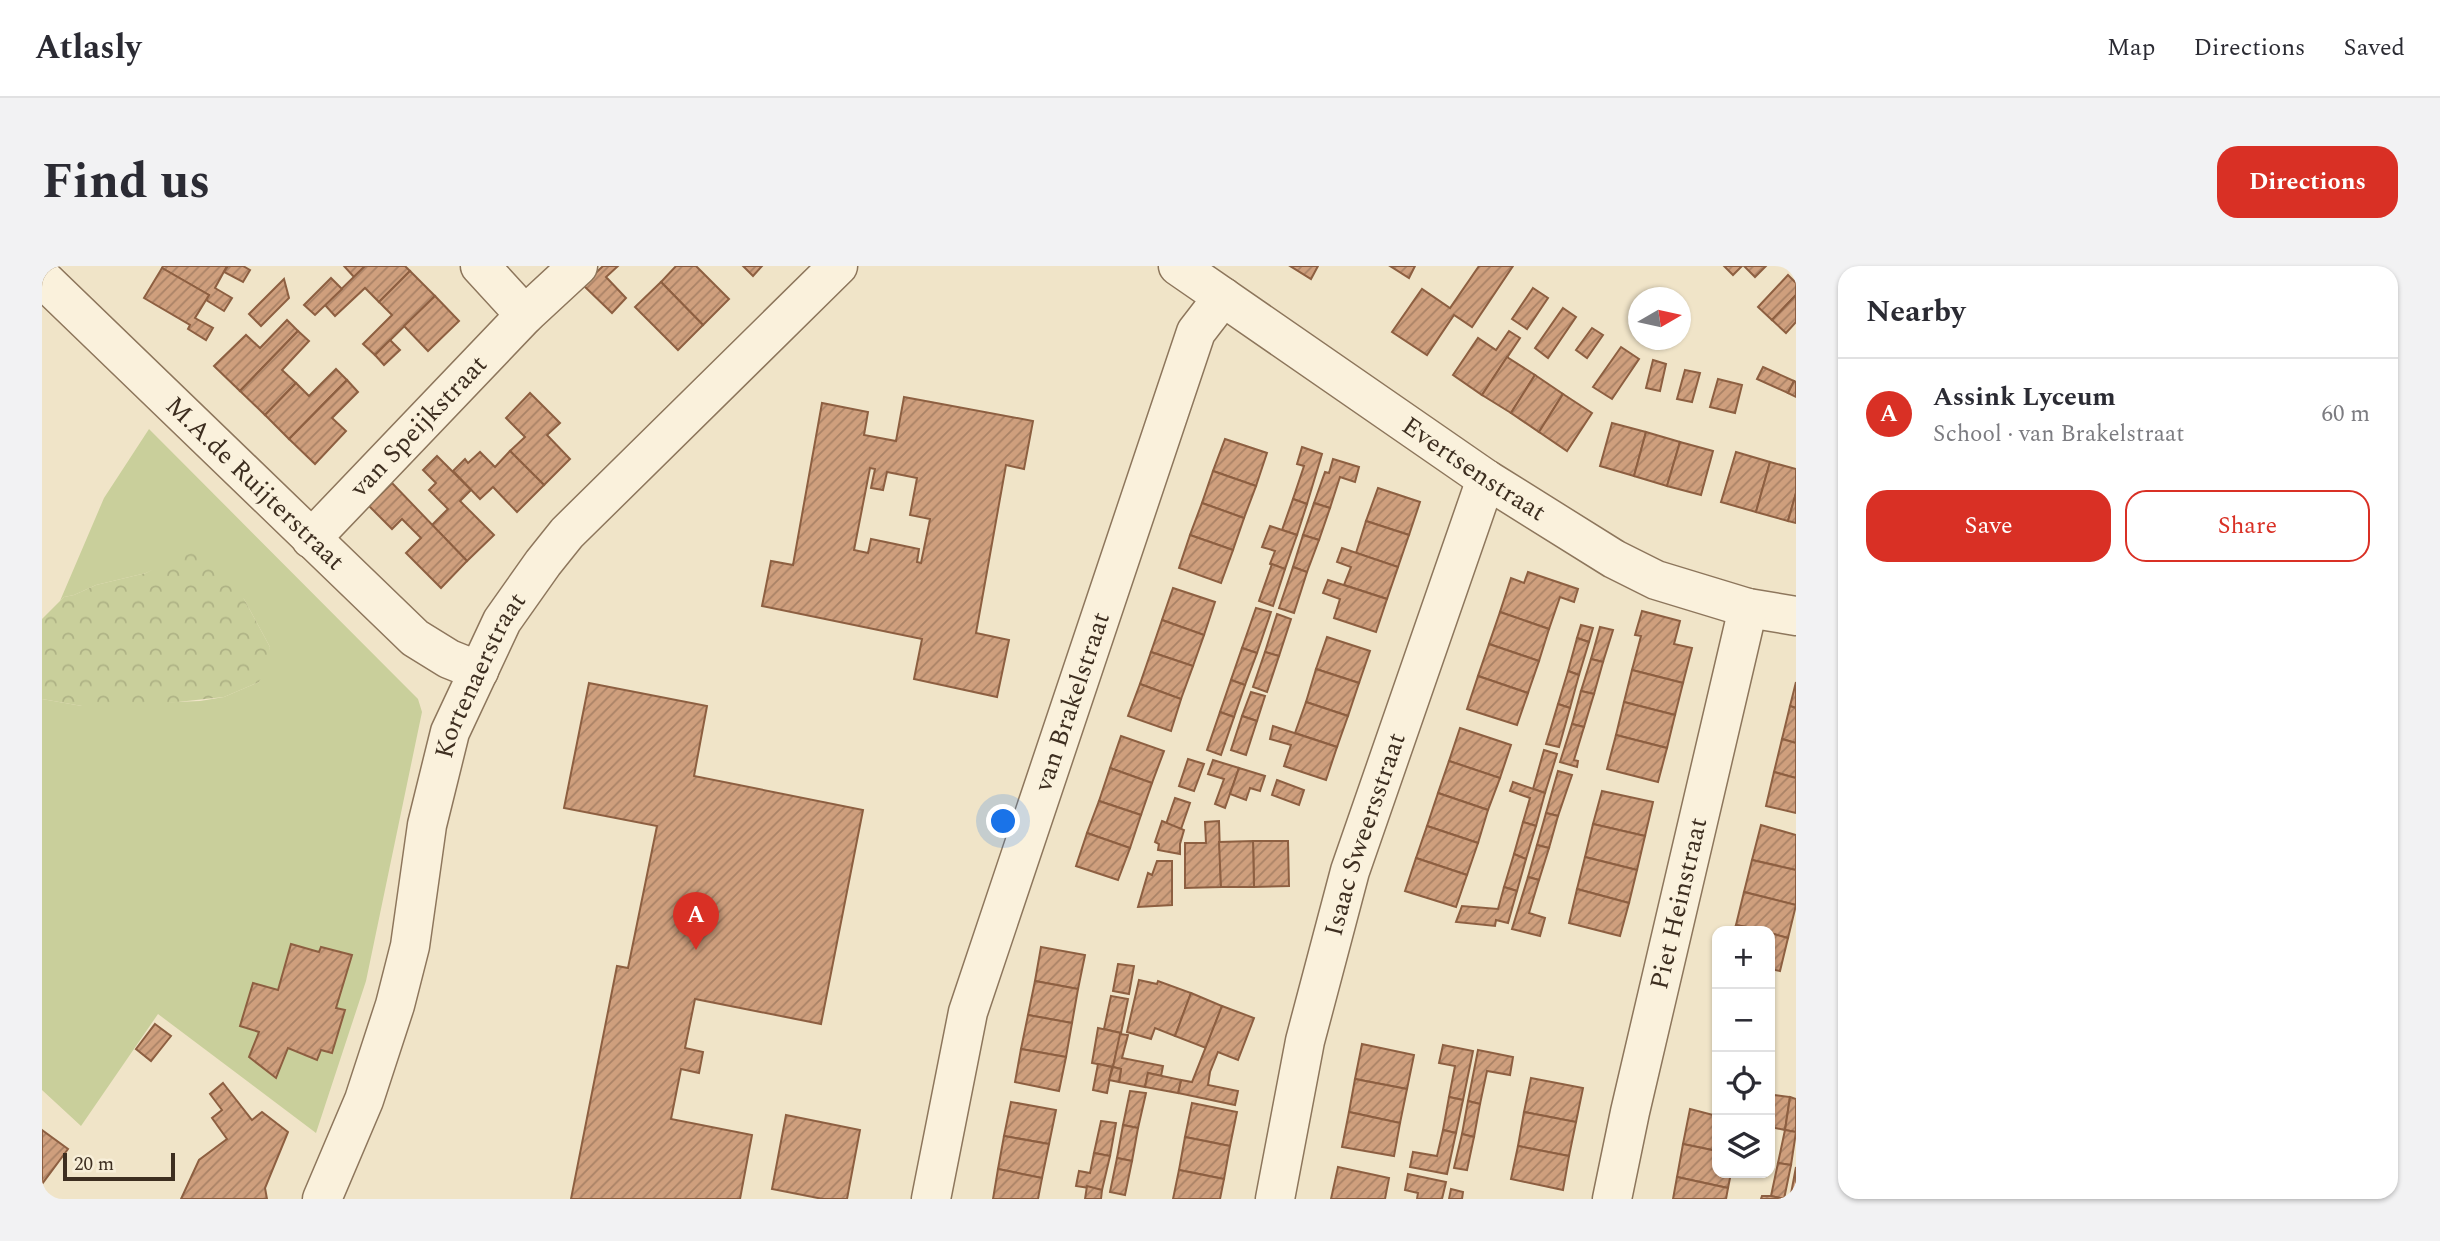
<!DOCTYPE html>
<meta charset="utf-8">
<style>
:root{--surface:#fff;--page:#f2f2f3;--text:#2b2b33;--muted:#7c7c81;--line:#e1e1e2;--accent:#d93025}
body{margin:0;font-family:Spectral,serif;background:var(--page);color:var(--text)}
.controls{position:absolute;right:21px;bottom:21px;display:grid;overflow:hidden;border-radius:14px;box-shadow:0 2px 5px #0004}
.controls button{width:63px;height:63px;display:grid;place-items:center;padding:0;border:0;border-bottom:2px solid var(--line);background:var(--surface);color:var(--text);font:35px sans-serif}
.compass{position:absolute;left:1586px;top:21px;width:63px;height:63px;border-radius:50%;background:var(--surface);box-shadow:0 2px 5px #0004;rotate:81deg}
.scale{position:absolute;left:21px;bottom:18px;width:112px;box-sizing:border-box;padding-left:7px;border:4px solid #3d2e20;border-top:0;font-size:19px;line-height:24px;white-space:nowrap;color:#3d2e20;-webkit-text-stroke:5px #f7eed8;paint-order:stroke}
.you{position:absolute;left:962px;top:556px;width:24px;height:24px;margin:-18px;border:5px solid #fff;border-radius:50%;background:#1a73e8;box-shadow:0 0 0 10px #1a73e833}
.badge{display:grid;place-items:center;width:46px;height:46px;border-radius:50%;background:var(--accent);color:#fff;font-size:23px;font-weight:700}
.pin{position:absolute;translate:-50% -58px;filter:drop-shadow(0 2px 4px #0008)}
.pin::after{content:'';position:absolute;top:37px;width:24px;height:21px;background:inherit;clip-path:polygon(0 0,100% 0,50% 100%)}
.list{margin:0;padding:0;list-style:none}
h2{display:flex;justify-content:space-between;align-items:center;height:91px;margin:0;padding:0 28px;font-size:30px}
h2 small{font-size:23px;font-weight:400;color:var(--muted)}
.list li{display:grid;grid-template-columns:46px 1fr auto;gap:21px;align-items:center;box-sizing:border-box;height:112px;padding:0 28px;border-top:2px solid var(--line)}
.list b{display:block;font-size:26px;white-space:nowrap}
.list p{margin:0;font-size:23px;white-space:nowrap;color:var(--muted)}
.list em{font-size:23px;font-style:normal;color:var(--muted)}
.actions{display:flex;gap:14px;padding:21px 28px}
.actions a{flex:1;padding:16px 0;border:2px solid var(--accent);border-radius:21px;text-align:center;font-size:24px;color:var(--accent)}
.actions .main{background:var(--accent);color:#fff}
.icon{flex:none;width:38px;height:38px;fill:none;stroke:currentColor;stroke-width:2;stroke-linecap:round;stroke-linejoin:round}
.map{position:relative;flex:none;width:1754px;height:933px;overflow:hidden;border-radius:21px}
header{display:flex;align-items:center;gap:42px;box-sizing:border-box;height:98px;padding:0 35px;background:var(--surface);border-bottom:2px solid var(--line)}
header strong{font-size:33px}
nav{display:flex;gap:38px;margin-inline-start:auto;font-size:24px}
.intro{display:flex;align-items:center;justify-content:space-between;box-sizing:border-box;height:168px;padding:0 42px}
h1{margin:0;font-size:49px}
.button{padding:18px 32px;border-radius:21px;background:var(--accent);color:#fff;font-size:24px;font-weight:700}
main{display:flex;gap:42px;padding:0 42px}
aside{flex:1;background:var(--surface);border-radius:21px;box-shadow:0 2px 5px #0004}
.map>svg:first-child{display:block}
.grass{fill:#c9cf9b}
.forest{fill:url(#forest-crowns)}
.building{fill:url(#building-hatch);stroke:#8d5f41;stroke-width:2;fill-rule:evenodd}
.lines{fill:none;stroke-linecap:round;stroke-linejoin:round}
.minor-casing{stroke:#8d765c;stroke-width:41}
.minor{stroke:#faf1dc;stroke-width:38}
.labels{text-anchor:middle;dominant-baseline:central;stroke-width:7;stroke-linejoin:round;paint-order:stroke}
.street-label{font-size:26px;fill:#3d2e20;stroke:#f7eed8}
</style>
<header>
<strong>Atlasly</strong>
<nav><a>Map</a><a>Directions</a><a>Saved</a></nav>
</header>
<div class="intro"><h1>Find us</h1><a class="button">Directions</a></div>
<main>
<div class="map">
<svg width="1754" height="933" viewBox="0 0 1754 933">
<defs>
<pattern id="forest-crowns" width="20" height="18" patternUnits="userSpaceOnUse" patternTransform="scale(1.75)"><rect width="20" height="18" fill="#c9cf9b"/><path d="M2 6a3 3 0 1 1 6 0M12 15a3 3 0 1 1 6 0" fill="none" stroke="#aeb285"/></pattern>
<pattern id="building-hatch" width="6" height="6" patternUnits="userSpaceOnUse" patternTransform="scale(1.75)"><rect width="6" height="6" fill="#cf9f7d"/><path d="M-1 1l2-2M0 6l6-6M5 7l2-2" fill="none" stroke="#a98266"/></pattern>
</defs>
<rect width="100%" height="100%" fill="#f0e4c8"/>
<!-- grass -->
<polygon class="grass" points="107,163 376,433 380,446 324,715 274,867 116,748 39,860 0,824 0,433 40,440 158,435 182,431 217,416 228,381 202,333 133,294 104,307 54,319 32,329 22,331 18,335 62,232"/>
<!-- forest -->
<polygon class="forest" points="150,287 167,289 202,333 228,381 225,400 217,416 182,431 89,441 40,440 0,433 0,353 22,331 32,329 54,319 104,307 122,297"/>
<!-- building -->
<g class="building">
<polygon points="121,0 185,0 173,22 190,32 182,45 164,34 167,29 120,2"/>
<polygon points="186,0 201,0 208,4 201,16 182,6"/>
<polygon points="302,0 323,0 312,11"/>
<polygon points="323,0 363,0 368,5 337,36 323,22 293,50 283,39"/>
<polygon points="561,0 576,0 564,11 584,32 570,47 541,19"/>
<polygon points="634,0 654,0 687,33 661,59 619,16"/>
<polygon points="701,0 720,0 711,10"/>
<polygon points="1248,0 1276,0 1269,13"/>
<polygon points="1348,0 1373,0 1367,12"/>
<polygon points="1437,0 1471,0 1430,61 1412,49 1385,89 1350,66 1380,23 1408,42"/>
<polygon points="1682,0 1700,0 1691,9"/>
<polygon points="1702,0 1724,0 1713,11"/>
<polygon points="120,2 167,29 153,52 171,62 164,74 146,63 148,59 102,32"/>
<polygon points="368,5 393,30 333,89 321,78 350,49 337,36"/>
<polygon points="1746,9 1754,17 1754,29 1730,54 1716,41"/>
<polygon points="289,12 300,23 273,49 262,39"/>
<polygon points="242,13 247,32 219,60 207,48"/>
<polygon points="619,16 661,59 636,84 593,41"/>
<polygon points="1491,22 1506,32 1485,63 1470,53"/>
<polygon points="1754,29 1754,56 1744,67 1730,54"/>
<polygon points="393,30 417,55 386,85 362,60"/>
<polygon points="1521,42 1534,51 1506,92 1493,82"/>
<polygon points="245,54 256,65 198,125 172,100 204,69 218,82"/>
<polygon points="1550,62 1561,69 1545,92 1534,84"/>
<polygon points="256,65 267,75 240,104 254,117 223,149 198,125"/>
<polygon points="1467,65 1478,72 1440,129 1411,109 1436,72 1454,84"/>
<polygon points="348,74 358,84 342,99 333,89"/>
<polygon points="1579,81 1597,93 1570,133 1551,121"/>
<polygon points="1465,91 1493,109 1469,147 1440,129"/>
<polygon points="1611,94 1624,98 1618,125 1604,122"/>
<polygon points="1721,101 1752,115 1746,127 1715,113"/>
<polygon points="294,103 305,114 247,173 223,149 254,117 267,130"/>
<polygon points="1643,104 1658,107 1650,136 1635,133"/>
<polygon points="1493,109 1521,128 1497,166 1469,147"/>
<polygon points="1676,113 1700,119 1693,147 1668,141"/>
<polygon points="305,114 316,126 290,152 304,165 273,198 247,173"/>
<polygon points="1752,115 1754,116 1754,131 1746,127"/>
<polygon points="488,127 518,157 505,169 528,193 502,219 468,185 483,171 464,152"/>
<polygon points="1521,128 1550,147 1525,185 1497,166"/>
<path d="M 862,131 L 991,155 L 982,203 L 964,199 L 934,367 L 967,374 L 955,431 L 872,413 L 880,373 L 720,340 L 729,295 L 751,299 L 780,137 L 826,146 L 822,169 L 854,175 ZM 828,202 L 833,203 L 829,222 L 841,224 L 845,206 L 875,212 L 868,249 L 888,253 L 879,297 L 875,296 L 877,283 L 829,273 L 826,287 L 812,284 Z"/>
<polygon points="1570,157 1604,166 1592,210 1558,200"/>
<polygon points="1604,166 1638,176 1625,220 1592,210"/>
<polygon points="1183,173 1225,187 1214,220 1171,205"/>
<polygon points="1638,176 1671,185 1659,229 1625,220"/>
<polygon points="1260,181 1280,188 1265,238 1251,233 1262,200 1255,198"/>
<polygon points="468,185 502,219 475,246 451,221 438,233 411,205 423,193 426,197 438,186 453,201"/>
<polygon points="1694,186 1728,196 1714,246 1679,236"/>
<polygon points="395,190 429,224 418,235 452,269 425,295 390,259 406,243 387,224 394,217 381,204"/>
<polygon points="1291,193 1317,201 1313,216 1298,211 1288,242 1272,237 1283,206 1287,207"/>
<polygon points="1728,196 1754,203 1754,227 1746,255 1714,246"/>
<polygon points="1171,205 1214,220 1202,252 1160,237"/>
<polygon points="350,217 425,295 399,322 364,287 379,272 360,253 350,263 327,240"/>
<polygon points="1336,222 1378,236 1367,269 1324,255"/>
<polygon points="1754,227 1754,257 1746,255"/>
<polygon points="1251,233 1265,238 1255,269 1240,264"/>
<polygon points="1160,237 1202,252 1191,284 1148,269"/>
<polygon points="1272,237 1288,242 1277,274 1261,269"/>
<polygon points="1324,255 1367,269 1356,301 1314,287"/>
<polygon points="1228,260 1255,269 1243,303 1228,298 1233,285 1220,281"/>
<polygon points="1148,269 1191,284 1179,317 1137,302"/>
<polygon points="1261,269 1277,274 1265,306 1251,301"/>
<polygon points="1300,282 1356,301 1345,333 1302,319 1309,301 1295,296"/>
<polygon points="1230,298 1243,303 1231,340 1217,335"/>
<polygon points="1251,301 1265,306 1252,347 1237,342"/>
<polygon points="1486,306 1536,323 1532,336 1518,331 1507,363 1458,346 1469,312 1482,317"/>
<polygon points="1286,314 1345,333 1334,366 1292,352 1298,333 1281,327"/>
<polygon points="1131,322 1173,336 1162,369 1120,354"/>
<polygon points="1214,342 1229,346 1215,387 1200,382"/>
<polygon points="1600,345 1638,355 1632,378 1650,382 1641,417 1590,404 1599,370 1593,369"/>
<polygon points="1458,346 1507,363 1497,395 1447,378"/>
<polygon points="1235,348 1249,353 1237,390 1223,386"/>
<polygon points="1120,354 1162,369 1151,400 1109,386"/>
<polygon points="1539,359 1551,362 1547,376 1535,372"/>
<polygon points="1558,361 1571,364 1561,396 1549,393"/>
<polygon points="1285,371 1328,385 1317,417 1274,403"/>
<polygon points="1535,372 1547,376 1537,409 1526,405"/>
<polygon points="1447,378 1497,395 1486,427 1436,410"/>
<polygon points="1200,382 1215,387 1203,419 1189,414"/>
<polygon points="1109,386 1151,400 1139,433 1098,418"/>
<polygon points="1223,386 1237,390 1225,426 1211,421"/>
<polygon points="1549,393 1561,396 1552,428 1539,425"/>
<polygon points="1274,403 1317,417 1306,450 1264,436"/>
<polygon points="1590,404 1641,417 1633,449 1582,436"/>
<polygon points="1526,405 1537,409 1528,442 1516,438"/>
<polygon points="1436,410 1486,427 1475,459 1425,443"/>
<polygon points="1189,414 1203,419 1192,451 1178,446"/>
<polygon points="1754,416 1754,442 1748,440"/>
<polygon points="547,417 665,440 652,510 821,544 779,758 653,733 643,782 661,786 657,807 639,803 629,853 710,869 698,933 529,933 575,700 586,702 615,560 522,542"/>
<polygon points="1098,418 1139,433 1129,465 1086,450"/>
<polygon points="1539,425 1552,428 1542,461 1530,458"/>
<polygon points="1209,426 1223,430 1215,455 1200,450"/>
<polygon points="1264,436 1306,450 1295,481 1253,467"/>
<polygon points="1582,436 1633,449 1625,482 1574,469"/>
<polygon points="1516,438 1528,442 1517,481 1504,478"/>
<polygon points="1748,440 1754,442 1754,477 1740,473"/>
<polygon points="1178,446 1192,451 1179,489 1165,484"/>
<polygon points="1200,450 1215,455 1204,489 1189,484"/>
<polygon points="1530,458 1542,461 1532,494 1536,495 1535,501 1518,496"/>
<polygon points="1231,460 1295,481 1284,514 1242,500 1249,479 1228,473"/>
<polygon points="1418,462 1469,479 1458,512 1407,495"/>
<polygon points="1574,469 1625,482 1616,516 1565,503"/>
<polygon points="1079,470 1122,485 1110,517 1068,502"/>
<polygon points="1740,473 1754,477 1754,512 1732,506"/>
<polygon points="1502,484 1515,488 1503,527 1491,523"/>
<polygon points="1146,493 1162,498 1152,525 1137,520"/>
<polygon points="1171,494 1197,502 1183,542 1173,538 1182,513 1166,508"/>
<polygon points="1407,495 1458,512 1446,544 1396,527"/>
<polygon points="1068,502 1110,517 1099,549 1057,535"/>
<polygon points="1197,502 1223,510 1218,525 1208,522 1204,534 1188,528"/>
<polygon points="1516,505 1530,509 1516,550 1504,547"/>
<polygon points="1732,506 1754,512 1754,547 1724,540"/>
<polygon points="1235,514 1262,524 1257,539 1230,529"/>
<polygon points="1471,516 1503,527 1494,560 1481,556 1488,532 1468,525"/>
<polygon points="1560,525 1611,536 1603,570 1551,558"/>
<polygon points="1396,527 1446,544 1436,577 1385,560"/>
<polygon points="1133,532 1148,537 1139,563 1124,558"/>
<polygon points="1057,535 1099,549 1088,582 1045,567"/>
<polygon points="1504,547 1516,550 1507,582 1495,579"/>
<polygon points="1120,555 1142,564 1138,578 1138,588 1116,584 1117,578 1113,576"/>
<polygon points="1177,555 1179,621 1143,622 1143,577 1164,577 1163,556"/>
<polygon points="1481,556 1494,560 1484,593 1472,588"/>
<polygon points="1551,558 1603,570 1595,604 1543,591"/>
<polygon points="1719,559 1754,569 1754,604 1710,594"/>
<polygon points="1385,560 1436,577 1425,609 1374,592"/>
<polygon points="1045,567 1088,582 1076,614 1034,600"/>
<polygon points="1211,575 1246,575 1247,620 1212,621"/>
<polygon points="1211,575 1212,621 1179,621 1177,576"/>
<polygon points="1495,579 1507,582 1497,614 1486,611"/>
<polygon points="1472,588 1484,593 1475,625 1462,621"/>
<polygon points="1543,591 1595,604 1587,637 1535,623"/>
<polygon points="1374,592 1425,609 1414,641 1363,625"/>
<polygon points="1710,594 1754,604 1754,639 1702,626"/>
<polygon points="1115,595 1130,595 1130,639 1096,641 1106,607 1110,609"/>
<polygon points="1486,611 1497,614 1487,647 1503,652 1498,670 1470,663"/>
<polygon points="1462,621 1475,625 1466,657 1454,654 1453,660 1414,656 1420,640 1456,643"/>
<polygon points="1535,623 1587,637 1578,670 1527,657"/>
<polygon points="1702,626 1754,639 1746,672 1728,667 1728,665 1694,659"/>
<polygon points="1694,659 1719,665 1692,665"/>
<polygon points="1728,667 1746,672 1738,705 1728,703"/>
<polygon points="249,678 277,686 279,681 310,689 294,742 303,744 290,787 279,784 275,794 246,782 234,812 207,791 217,766 198,760 211,717 236,724"/>
<polygon points="999,681 1043,689 1036,723 993,715"/>
<polygon points="1076,698 1092,700 1087,728 1071,725"/>
<polygon points="1097,714 1115,718 1116,715 1149,727 1133,770 1113,762 1109,773 1085,766"/>
<polygon points="993,715 1036,723 1030,757 986,749"/>
<polygon points="1149,727 1180,740 1164,782 1133,770"/>
<polygon points="1069,730 1086,733 1079,767 1062,763"/>
<polygon points="1180,740 1212,752 1196,794 1176,786 1168,806 1166,819 1196,825 1193,839 1136,827 1139,814 1150,816"/>
<polygon points="986,749 1030,757 1024,791 979,783"/>
<polygon points="113,758 129,770 109,795 94,783"/>
<polygon points="1056,762 1079,767 1071,801 1050,797"/>
<polygon points="1078,768 1086,769 1080,792 1121,800 1119,810 1106,807 1103,821 1077,816 1079,803 1071,801"/>
<polygon points="1320,778 1372,789 1365,823 1313,813"/>
<polygon points="1401,779 1431,785 1421,834 1407,831 1413,800 1397,797"/>
<polygon points="979,783 1024,791 1017,825 973,816"/>
<polygon points="1436,784 1471,791 1468,809 1445,805 1438,838 1426,835"/>
<polygon points="1056,798 1070,801 1065,827 1051,824"/>
<polygon points="1071,801 1079,803 1077,816 1067,814"/>
<polygon points="1106,807 1139,814 1136,827 1103,821"/>
<polygon points="1489,812 1541,822 1534,856 1482,846"/>
<polygon points="1313,813 1365,823 1358,857 1307,846"/>
<polygon points="181,817 210,854 220,846 246,866 223,922 225,933 139,933 157,894 185,873 170,852 180,844 168,828"/>
<polygon points="1088,825 1104,827 1096,862 1081,859"/>
<polygon points="1732,829 1748,831 1743,864 1728,861"/>
<polygon points="1407,831 1421,834 1414,867 1401,864"/>
<polygon points="1748,831 1754,833 1754,866 1743,864"/>
<polygon points="1426,835 1438,838 1432,871 1420,868"/>
<polygon points="969,836 1014,844 1007,878 962,870"/>
<polygon points="1150,837 1195,846 1188,880 1143,871"/>
<polygon points="1648,843 1675,850 1675,885 1641,878"/>
<polygon points="1307,846 1358,857 1352,890 1300,881"/>
<polygon points="1482,846 1534,856 1527,890 1476,880"/>
<polygon points="744,849 818,864 805,933 781,933 730,923"/>
<polygon points="1059,855 1074,857 1068,890 1052,887"/>
<polygon points="1081,859 1096,862 1090,895 1075,892"/>
<polygon points="0,864 26,883 0,918"/>
<polygon points="1401,864 1414,867 1405,908 1368,901 1371,886 1395,890"/>
<polygon points="1743,864 1754,866 1749,899 1736,897"/>
<polygon points="1420,868 1432,871 1425,904 1412,902"/>
<polygon points="962,870 1007,878 1000,912 956,903"/>
<polygon points="1143,871 1188,880 1182,913 1137,904"/>
<polygon points="1641,878 1675,885 1675,907 1689,907 1686,922 1635,911"/>
<polygon points="1476,880 1527,890 1521,924 1469,913"/>
<polygon points="1052,887 1068,890 1060,924 1034,920 1037,905 1048,907"/>
<polygon points="1075,892 1090,895 1083,929 1068,926"/>
<polygon points="1736,897 1749,899 1742,933 1729,930"/>
<polygon points="1296,901 1347,912 1343,933 1289,933"/>
<polygon points="1754,901 1754,933 1748,933"/>
<polygon points="956,903 1000,912 996,933 951,933"/>
<polygon points="1137,904 1182,913 1178,933 1131,933"/>
<polygon points="1366,908 1404,916 1400,933 1375,933 1376,927 1363,924"/>
<polygon points="1635,911 1686,922 1684,933 1631,933"/>
<polygon points="1045,920 1060,924 1059,933 1043,933"/>
<polygon points="1409,923 1421,926 1420,933 1407,933"/>
<polygon points="1720,930 1729,930 1742,933 1719,933"/>
</g>
<g class="lines">
<defs>
<g id="minor">
<polyline points="438,0 483,49"/>
<path id="s1" d="M 1136,0 L 1444,213 L 1572,293 L 1614,314 L 1706,342 L 1754,350"/>
<path id="s2" d="M 0,12 L 373,372 L 407,393 L 437,405"/>
<path id="s3" d="M 269,273 L 483,49 L 536,0"/>
<path id="s4" d="M 280,933 L 322,834 L 353,739 L 368,680 L 385,559 L 408,466 L 460,355 L 501,297 L 525,267 L 796,0"/>
<path id="s5" d="M 889,933 L 926,746 L 1154,66 L 1181,31"/>
<path id="s6" d="M 1233,933 L 1263,775 L 1308,605 L 1444,213"/>
<path id="s7" d="M 1570,933 L 1588,846 L 1706,342"/>
</g>
</defs>
<!-- minor casing -->
<use href="#minor" class="minor-casing"/>
<!-- minor -->
<use href="#minor" class="minor"/>
</g>
<g class="labels">
<!-- street labels -->
<g class="street-label">
<text stroke="none"><textPath href="#s3" startOffset="156">van Speijkstraat</textPath></text>
<text stroke="none"><textPath href="#s1" startOffset="359">Evertsenstraat</textPath></text>
<text stroke="none"><textPath href="#s2" startOffset="296">M.A.de Ruijterstraat</textPath></text>
<text stroke="none"><textPath href="#s4" startOffset="550">Kortenaerstraat</textPath></text>
<text stroke="none"><textPath href="#s5" startOffset="518">van Brakelstraat</textPath></text>
<text stroke="none"><textPath href="#s6" startOffset="376">Isaac Sweersstraat</textPath></text>
<text stroke="none"><textPath href="#s7" startOffset="303">Piet Heinstraat</textPath></text>
</g>
</g>
</svg>
<div class="controls">
<button>+</button>
<button>−</button>
<button><svg class="icon" aria-label="locate" viewBox="0 0 24 24"><circle cx="12" cy="12" r="6"/><path d="M12 2v4M12 18v4M2 12h4M18 12h4"/></svg></button>
<button><svg class="icon" aria-label="layers" viewBox="0 0 24 24"><path d="M12 4l9 5-9 5-9-5zM3 14l9 5 9-5"/></svg></button>
</div>
<svg class="compass" viewBox="-18 -18 36 36"><path d="M0-13l5 13h-10z" fill="#e53935"/><path d="M0 13l5-13h-10z" fill="#7c7c81"/></svg>
<div class="scale">20 m</div>
<div class="you"></div>
<div class="pin badge" style="left:654px;top:684px">A</div>
</div>
<aside>
<h2>Nearby<small></small></h2>
<ul class="list">
<li><span class="badge">A</span><div><b>Assink Lyceum</b><p>School · van Brakelstraat</p></div><em>60 m</em></li>
</ul>
<div class="actions"><a class="main">Save</a><a>Share</a></div>
</aside>
</main>
